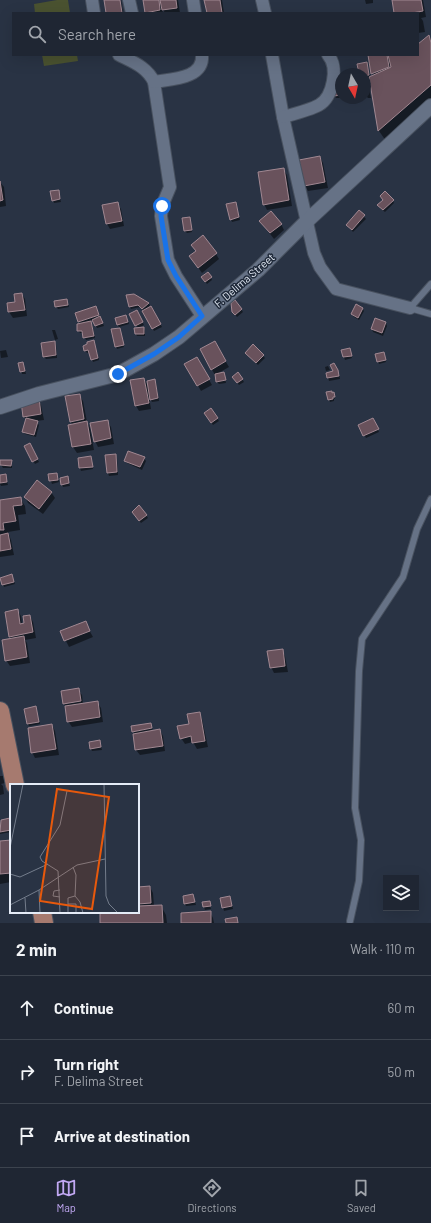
<!DOCTYPE html>
<meta charset="utf-8">
<style>
:root{--surface:#1f2633;--page:#2c323f;--text:#f1f3f6;--muted:#a1a5ac;--line:#3c434e;--accent:#c1a8f3}
body{margin:0;font-family:Barlow,sans-serif;background:var(--page);color:var(--text)}
.controls{position:absolute;right:12px;bottom:12px;display:grid;overflow:hidden;border-radius:0px;box-shadow:0 4px 16px #0002}
.controls button{width:36px;height:36px;display:grid;place-items:center;padding:0;border:0;border-bottom:1px solid var(--line);background:var(--surface);color:var(--text);font:20px sans-serif}
.compass{position:absolute;left:335px;top:68px;width:36px;height:36px;border-radius:50%;background:var(--surface);box-shadow:0 4px 16px #0002;rotate:171deg}
.stop{position:absolute;width:12px;height:12px;margin:-9px;border:3px solid #1a73e8;border-radius:50%;background:#fff}
.stop.end{background:#1a73e8;border-color:#fff;box-shadow:0 1px 4px #0008}
.list{margin:0;padding:0;list-style:none}
h2{display:flex;justify-content:space-between;align-items:center;height:52px;margin:0;padding:0 16px;font-size:17px}
h2 small{font-size:13px;font-weight:400;color:var(--muted)}
.list li{display:grid;grid-template-columns:26px 1fr auto;gap:12px;align-items:center;box-sizing:border-box;height:64px;padding:0 16px;border-top:1px solid var(--line)}
.list b{display:block;font-size:15px;white-space:nowrap}
.list p{margin:0;font-size:13px;white-space:nowrap;color:var(--muted)}
.list em{font-size:13px;font-style:normal;color:var(--muted)}
.icon{flex:none;width:22px;height:22px;fill:none;stroke:currentColor;stroke-width:2;stroke-linecap:round;stroke-linejoin:round}
.map{position:relative;flex:none;width:431px;height:923px;overflow:hidden}
.search{position:absolute;background:var(--surface);box-shadow:0 4px 16px #0002;left:12px;right:12px;top:12px;height:44px;display:flex;align-items:center;gap:10px;box-sizing:border-box;padding:0 14px;border-radius:0px;color:var(--muted);font-size:15px}
.sheet{height:244px;background:var(--surface)}
nav{display:flex;justify-content:space-around;align-items:center;box-sizing:border-box;height:56px;border-top:1px solid var(--line);background:var(--surface);font-size:11px;color:var(--muted)}
nav a{display:grid;justify-items:center;gap:2px}
nav .on{color:var(--accent)}
.map>svg:first-child{display:block}
.green{fill:#4a5230}
.shadow{fill:#0007}
.building{fill:#69525c;stroke:#a18892}
.lines{fill:none;stroke-linecap:round;stroke-linejoin:round}
.service-casing{stroke:#48515f;stroke-width:8}
.minor-casing{stroke:#48515f;stroke-width:14}
.tertiary-casing{stroke:#48515f;stroke-width:16}
.primary-casing{stroke:#48515f;stroke-width:20}
.service{stroke:#667286;stroke-width:6}
.minor{stroke:#667286;stroke-width:12}
.tertiary{stroke:#667286;stroke-width:14}
.primary{stroke:#a67a6f;stroke-width:18}
.route{stroke:#1a73e8;stroke-width:5}
.labels{text-anchor:middle;dominant-baseline:central;stroke-width:3;stroke-linejoin:round;paint-order:stroke}
.street-label{font-size:11px;fill:#e5ecf7;stroke:#1f2939}
.inset-road{fill:none;stroke:#747d8c;stroke-width:1}
.view{fill:#e8590c;fill-opacity:0.15;stroke:#e8590c;stroke-width:2}
.inset-edge{fill:none;stroke:#e5ecf7;stroke-width:2}
</style>
<div class="map">
<svg width="431" height="923" viewBox="0 0 431 923">
<rect width="100%" height="100%" fill="#293344"/>
<!-- green -->
<g class="green">
<polygon points="57,0 68,0 70,13 35,13 34,4"/>
<polygon points="42,55 77,55 78,61 44,66"/>
</g>
<!-- shadow -->
<g class="shadow">
<polygon points="105,0 121,0 123,13 107,13"/>
<polygon points="144,0 178,0 180,13 165,13 162,8 163,13 146,13"/>
<polygon points="205,0 222,0 224,13 208,13"/>
<polygon points="365,0 373,0 373,3 366,4"/>
<polygon points="393,0 423,0 426,17 421,18 423,21 425,32 418,33 418,13 395,13"/>
<polygon points="429,36 431,40 431,102 386,141 379,131 370,78 365,79 365,74 360,74 366,63 370,77 374,76 369,56 367,55 418,55 418,46"/>
<polygon points="365,82 368,82 369,84 370,89 369,89 371,98 368,98 366,96"/>
<polygon points="341,86 341,98 336,98 335,96"/>
<polygon points="320,157 323,163 328,188 308,191 305,186"/>
<polygon points="283,169 287,175 292,206 267,210 264,204"/>
<polygon points="0,182 4,187 6,206 0,207"/>
<polygon points="58,191 61,202 54,203 53,200"/>
<polygon points="393,201 394,203 385,212 380,208"/>
<polygon points="117,203 121,209 124,226 110,229 107,224"/>
<polygon points="235,203 240,220 232,222 231,219"/>
<polygon points="359,211 366,219 353,232 347,225"/>
<polygon points="190,220 192,232 187,233 185,231"/>
<polygon points="260,221 281,224 284,230 274,239"/>
<polygon points="192,245 216,254 219,259 202,273 190,256 196,252"/>
<polygon points="211,278 212,280 207,284 204,280"/>
<polygon points="22,294 25,299 27,316 13,318 9,312 8,304 16,303"/>
<polygon points="134,295 149,304 162,327 154,331 143,310 140,307 131,309 130,307"/>
<polygon points="67,300 69,307 58,309 56,306"/>
<polygon points="235,301 243,312 237,317 233,312"/>
<polygon points="96,307 104,326 97,328 93,320 90,321 92,324 95,338 86,340 83,333 80,333 78,330 80,324 79,321"/>
<polygon points="362,308 364,311 359,320 354,317 352,314"/>
<polygon points="137,312 144,325 138,328 130,315"/>
<polygon points="126,316 129,324 119,327 118,325"/>
<polygon points="386,323 387,326 383,336 373,332 372,329"/>
<polygon points="119,329 124,347 117,349 116,346"/>
<polygon points="144,329 145,331 145,336 137,336 136,334"/>
<polygon points="52,330 55,330 58,339 55,340"/>
<polygon points="94,341 99,360 93,362 90,352 87,353 84,347"/>
<polygon points="54,342 56,344 57,358 46,359 44,357"/>
<polygon points="214,342 229,367 215,375 201,350"/>
<polygon points="253,346 265,358 258,365 248,355"/>
<polygon points="6,350 8,357 1,358 0,351"/>
<polygon points="350,350 352,358 345,360 342,351"/>
<polygon points="385,356 386,362 379,364 378,361"/>
<polygon points="197,358 212,385 201,391 186,364"/>
<polygon points="23,363 26,374 22,374 20,364"/>
<polygon points="334,364 339,374 340,379 329,381 327,373 335,372"/>
<polygon points="328,366 330,370 326,371 325,367"/>
<polygon points="224,373 226,383 219,384 217,382"/>
<polygon points="144,379 149,388 155,381 156,383 159,401 152,402 149,397 151,409 139,411 136,406"/>
<polygon points="242,379 244,382 239,385 235,380"/>
<polygon points="333,393 335,399 334,399 334,401 330,402 329,399"/>
<polygon points="79,395 83,401 87,422 90,428 94,450 77,453 73,447 69,426 72,425 71,422"/>
<polygon points="38,400 41,405 44,420 36,421 39,425 36,437 25,434 23,432 26,420 24,416"/>
<polygon points="211,410 219,421 213,425 207,416"/>
<polygon points="373,419 379,432 366,438 359,425"/>
<polygon points="107,421 111,427 114,444 98,447 95,441"/>
<polygon points="29,444 39,462 35,464 25,446"/>
<polygon points="115,455 117,458 118,475 109,476 108,473 106,456"/>
<polygon points="91,457 92,460 93,469 81,471 80,468 79,458"/>
<polygon points="144,458 146,461 142,470 127,463 125,461"/>
<polygon points="11,461 12,464 12,468 3,468 1,465"/>
<polygon points="56,474 59,482 52,484 49,475"/>
<polygon points="5,475 8,485 1,486 0,484 0,476"/>
<polygon points="67,478 70,486 63,487 62,484"/>
<polygon points="51,492 55,498 43,514 28,503 25,497"/>
<polygon points="20,498 25,506 26,514 18,515 20,530 8,532 11,540 14,555 0,557 0,501"/>
<polygon points="134,515 146,515 148,518 141,523"/>
<polygon points="11,575 15,584 4,587 1,578"/>
<polygon points="18,611 21,616 22,624 25,624 30,616 33,622 36,638 25,640 27,643 30,663 10,666 6,660 11,639 10,637 6,612"/>
<polygon points="88,628 93,637 69,647 61,631"/>
<polygon points="282,650 285,656 288,672 274,673 271,667"/>
<polygon points="78,690 82,695 83,704 97,702 101,708 103,722 72,727 68,721 66,707 64,703"/>
<polygon points="35,707 40,724 29,726 28,724"/>
<polygon points="199,713 202,719 208,747 197,749 193,742 185,744 181,738 190,724"/>
<polygon points="150,724 153,731 160,730 163,736 165,751 140,755 136,750 135,734 133,731"/>
<polygon points="52,725 55,731 59,755 35,758 32,752"/>
<polygon points="99,741 102,750 92,751 91,749"/>
<polygon points="0,776 3,776 5,783 1,784 3,786 4,794 0,795"/>
<polygon points="10,819 11,822 11,832 0,834 0,826"/>
<polygon points="11,841 11,882 0,884 0,842"/>
<polygon points="150,887 153,893 154,906 161,906 166,915 167,923 101,923 101,912 138,912 138,888"/>
<polygon points="193,895 196,905 186,906 185,904"/>
<polygon points="230,897 233,909 224,911 221,899"/>
<polygon points="209,902 211,909 205,910 203,903"/>
<polygon points="210,912 213,918 214,923 182,923"/>
</g>
<!-- building -->
<g class="building">
<polygon points="104,0 120,0 122,13 106,13"/>
<polygon points="143,0 159,0 160,10 145,13"/>
<polygon points="160,0 176,0 177,8 162,10"/>
<polygon points="204,0 220,0 222,13 207,13"/>
<polygon points="392,0 421,0 423,11 412,13 394,13"/>
<polygon points="429,35 431,43 431,85 378,131 369,77 391,67 388,55 418,55 418,44"/>
<polygon points="368,55 387,55 389,67 371,74"/>
<polygon points="367,62 369,75 365,76 365,74 359,74 357,64"/>
<polygon points="341,84 341,95 334,96 332,86"/>
<polygon points="320,156 325,182 304,186 299,160"/>
<polygon points="284,168 289,200 263,205 258,172"/>
<polygon points="0,181 3,200 0,201"/>
<polygon points="59,190 60,199 52,201 50,191"/>
<polygon points="385,191 394,200 383,210 377,205 383,200 380,196"/>
<polygon points="118,202 122,221 106,224 102,205"/>
<polygon points="236,202 239,217 230,220 226,204"/>
<polygon points="359,210 365,215 352,230 346,225"/>
<polygon points="271,211 282,224 270,233 259,221"/>
<polygon points="190,217 192,230 184,231 182,218"/>
<polygon points="203,235 217,253 198,268 189,256 196,251 191,245"/>
<polygon points="208,272 212,277 205,282 201,277"/>
<polygon points="22,293 25,310 8,312 7,303 15,302 14,294"/>
<polygon points="134,294 149,303 142,309 138,305 129,307 126,295"/>
<polygon points="67,299 68,305 55,307 54,301"/>
<polygon points="235,300 242,309 235,315 232,312 231,303"/>
<polygon points="356,304 363,308 358,318 351,314"/>
<polygon points="96,306 99,315 78,322 75,313"/>
<polygon points="151,306 161,324 152,329 142,311"/>
<polygon points="137,310 143,322 135,326 129,314"/>
<polygon points="126,315 128,322 117,325 115,318"/>
<polygon points="100,316 103,323 95,326 92,320"/>
<polygon points="375,318 386,322 382,333 371,329"/>
<polygon points="91,321 94,336 83,338 82,331 77,331 77,324"/>
<polygon points="144,327 144,334 135,334 134,328"/>
<polygon points="120,328 124,345 115,347 111,329"/>
<polygon points="94,340 98,358 91,360 88,350 84,351 83,346 87,344 87,342"/>
<polygon points="55,341 56,355 43,357 41,343"/>
<polygon points="215,341 226,361 211,370 200,349"/>
<polygon points="253,344 264,355 256,363 245,353"/>
<polygon points="350,348 352,356 343,357 341,350"/>
<polygon points="384,352 386,360 377,362 375,354"/>
<polygon points="197,357 210,379 197,386 184,364"/>
<polygon points="23,362 25,371 20,372 18,363"/>
<polygon points="334,363 338,370 339,376 327,378 326,373 333,371 330,365"/>
<polygon points="224,372 226,380 216,382 215,374"/>
<polygon points="238,372 243,379 237,383 232,377"/>
<polygon points="144,378 149,403 135,406 130,380"/>
<polygon points="155,379 158,398 150,400 147,381"/>
<polygon points="332,391 332,393 334,392 335,397 333,397 333,399 328,400 326,392"/>
<polygon points="80,394 84,419 70,422 65,396"/>
<polygon points="39,398 41,414 23,417 21,401"/>
<polygon points="211,408 218,418 211,423 204,413"/>
<polygon points="26,418 38,421 34,435 22,432"/>
<polygon points="373,418 379,429 363,436 358,425"/>
<polygon points="108,420 111,438 94,442 90,423"/>
<polygon points="87,421 91,444 72,447 68,425"/>
<polygon points="30,443 38,459 32,462 24,446"/>
<polygon points="128,451 145,457 140,467 124,461"/>
<polygon points="116,454 117,472 107,473 105,455"/>
<polygon points="91,456 93,467 79,468 78,458"/>
<polygon points="0,460 12,460 11,466 0,465"/>
<polygon points="57,473 58,480 49,481 48,474"/>
<polygon points="6,474 7,482 0,483 0,475"/>
<polygon points="68,476 69,483 61,485 60,478"/>
<polygon points="37,480 52,492 39,509 24,497"/>
<polygon points="21,497 22,505 13,506 16,521 3,523 4,530 0,530 0,500"/>
<polygon points="139,505 147,515 139,521 132,512"/>
<polygon points="8,533 11,549 0,551 0,535"/>
<polygon points="12,574 14,582 2,585 0,578"/>
<polygon points="18,609 20,624 24,623 23,616 30,615 33,632 9,637 5,612"/>
<polygon points="86,621 90,631 64,641 60,631"/>
<polygon points="24,636 27,657 5,661 2,640"/>
<polygon points="283,649 285,666 270,668 267,651"/>
<polygon points="79,688 81,701 63,704 61,691"/>
<polygon points="98,701 100,717 67,722 65,706"/>
<polygon points="36,706 39,722 27,724 24,709"/>
<polygon points="200,712 205,741 192,743 191,736 180,739 177,726 189,724 187,714"/>
<polygon points="151,723 152,728 132,732 131,726"/>
<polygon points="52,724 56,749 31,753 28,728"/>
<polygon points="160,729 163,746 135,750 133,734"/>
<polygon points="100,740 101,747 90,749 89,742"/>
<polygon points="10,818 11,830 0,832 1,820"/>
<polygon points="11,840 11,873 0,874 0,841"/>
<polygon points="150,886 151,903 138,904 138,887"/>
<polygon points="193,894 195,902 184,904 183,896"/>
<polygon points="230,896 232,906 222,908 220,898"/>
<polygon points="210,901 211,906 203,907 202,902"/>
<polygon points="162,905 163,923 100,923 100,912 138,912 138,906"/>
<polygon points="211,911 211,923 181,923 181,913"/>
<polygon points="237,917 238,923 226,923 225,919"/>
</g>
<g class="lines">
<defs>
<g id="service">
<polyline points="431,284 410,308 431,314"/>
<polyline points="350,921 359,881 361,840 355,808 359,671 362,639 403,577 417,529 431,499"/>
</g>
<g id="minor">
<polyline points="92,0 94,13"/>
<polyline points="129,0 132,13"/>
<polyline points="193,0 195,13"/>
<polyline points="262,0 265,13"/>
<path d="M 119,55 C 133,62 147,67 154,82 L 169,181 L 170,187 L 162,206 L 161,216 L 168,260 L 176,276 L 202,316"/>
<polyline points="272,55 283,117 314,253 320,267 336,289 410,308"/>
<path d="M 154,82 C 171,79 204,79 202,55"/>
<path d="M 283,117 C 294,114 310,110 319,105 C 333,97 339,67 328,55"/>
</g>
<polyline id="tertiary" points="0,407 39,394 118,374 154,354 179,337 258,270 307,221 431,106"/>
<g id="primary">
<polyline points="0,711 15,785"/>
<polyline points="42,912 44,923"/>
</g>
</defs>
<!-- service casing -->
<use href="#service" class="service-casing"/>
<!-- minor casing -->
<use href="#minor" class="minor-casing"/>
<!-- tertiary casing -->
<use href="#tertiary" class="tertiary-casing"/>
<!-- primary casing -->
<use href="#primary" class="primary-casing"/>
<!-- service -->
<use href="#service" class="service"/>
<!-- minor -->
<use href="#minor" class="minor"/>
<!-- tertiary -->
<use href="#tertiary" class="tertiary"/>
<!-- primary -->
<use href="#primary" class="primary"/>
</g>
<g class="lines">
<!-- route -->
<polyline class="route" points="118,374 154,354 179,337 202,316 176,276 168,260 161,216 162,206"/>
</g>
<g class="labels">
<!-- street labels -->
<g class="street-label">
<text transform="translate(244 280) rotate(-41)">F. Delima Street</text>
</g>
</g>
<!-- overview -->
<g transform="translate(10 784)">
<rect width="129" height="129" fill="#293344"/>
<path class="inset-road" d="M 94,0 L 96,112 L 99,120 L 108,129M 0,64 L 13,0M 63,83 L 66,91 L 65,112 L 70,118 L 73,129M 0,90 L 10,93 L 38,80M 29,106 L 30,129M 50,106 L 44,107 L 43,112 L 50,113M 15,114 L 16,129M 58,120 L 66,120 L 66,129M 0,121 L 29,106 L 67,81 L 95,75M 50,129 L 48,87 L 32,77 L 30,73 L 50,41 L 57,7M 58,129 L 58,114 L 65,112"/>
<path class="view" d="M 47,5 L 99,13 L 82,125 L 30,117 Z"/>
<rect width="129" height="129" class="inset-edge"/>
</g>
</svg>
<div class="controls">
<button><svg class="icon" aria-label="layers" viewBox="0 0 24 24"><path d="M12 4l9 5-9 5-9-5zM3 14l9 5 9-5"/></svg></button>
</div>
<svg class="compass" viewBox="-18 -18 36 36"><path d="M0-13l5 13h-10z" fill="#e53935"/><path d="M0 13l5-13h-10z" fill="#a1a5ac"/></svg>
<div class="stop" style="left:162px;top:206px"></div>
<div class="stop end" style="left:118px;top:374px"></div>
<div class="search"><svg class="icon" aria-label="search" viewBox="0 0 24 24"><circle cx="10" cy="10" r="6"/><path d="M15 15l6 6"/></svg>Search here</div>
</div>
<section class="sheet">
<h2>2 min<small>Walk · 110 m</small></h2>
<ul class="list">
<li><svg class="icon" aria-label="ahead" viewBox="0 0 24 24"><path d="M12 20V5M6 11l6-6 6 6"/></svg><div><b>Continue</b></div><em>60 m</em></li>
<li><svg class="icon" aria-label="right" viewBox="0 0 24 24"><path d="M7 20v-9h11M14 6l5 5-5 5"/></svg><div><b>Turn right</b><p>F. Delima Street</p></div><em>50 m</em></li>
<li><svg class="icon" aria-label="arrive" viewBox="0 0 24 24"><path d="M6 21V4h12l-3 4 3 4H6"/></svg><div><b>Arrive at destination</b></div></li>
</ul>
</section>
<nav>
<a class="on"><svg class="icon" aria-label="map" viewBox="0 0 24 24"><path d="M3 6l6-2 6 2 6-2v14l-6 2-6-2-6 2zM9 4v14M15 6v14"/></svg>Map</a>
<a><svg class="icon" aria-label="directions" viewBox="0 0 24 24"><path d="M12 3l9 9-9 9-9-9zM9 14v-3h6M13 9l2 2-2 2"/></svg>Directions</a>
<a><svg class="icon" aria-label="saved" viewBox="0 0 24 24"><path d="M7 4h10v16l-5-4-5 4z"/></svg>Saved</a>
</nav>
